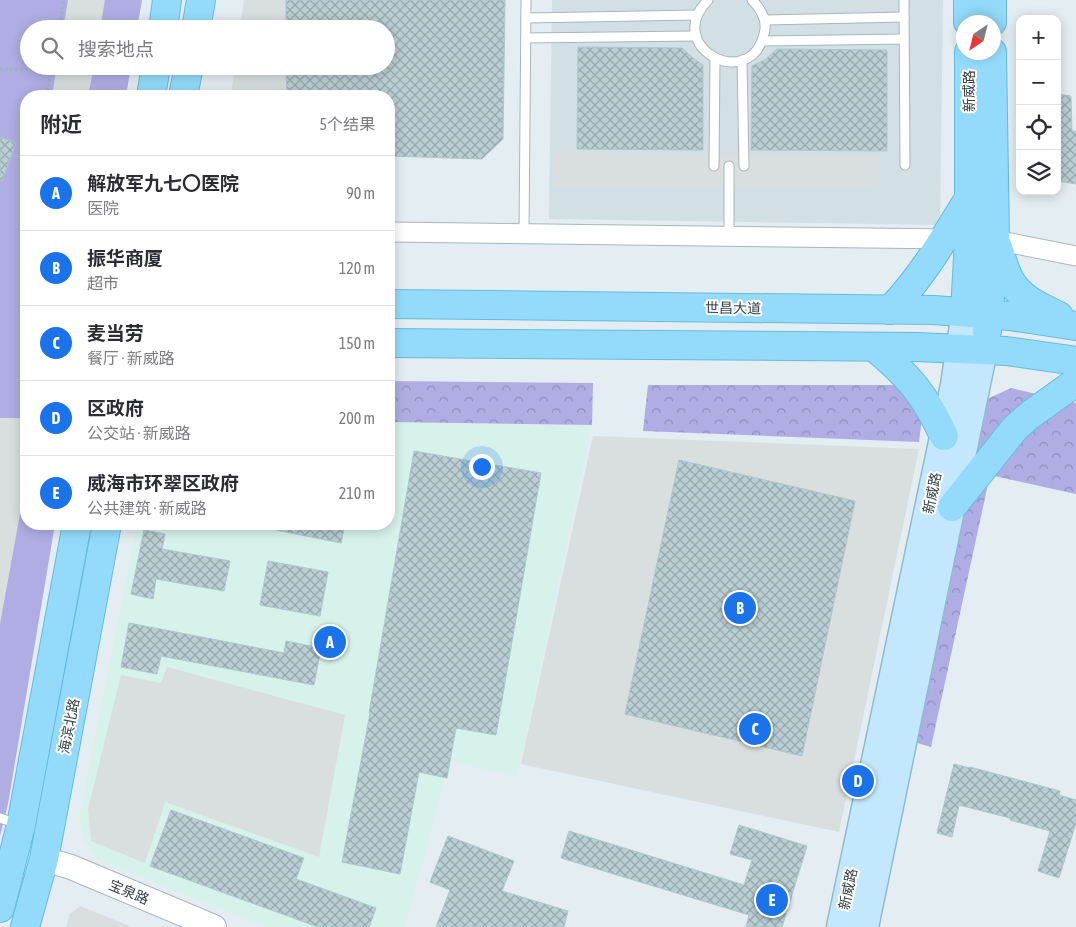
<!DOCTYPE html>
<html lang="zh">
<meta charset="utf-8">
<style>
:root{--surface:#fff;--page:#f2f2f3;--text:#2b2b33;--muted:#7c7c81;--line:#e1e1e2;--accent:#1a73e8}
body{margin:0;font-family:"Asap Condensed","Noto Sans SC",sans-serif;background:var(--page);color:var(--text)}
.controls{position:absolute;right:15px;top:15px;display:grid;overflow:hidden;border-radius:10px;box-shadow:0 2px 12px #0003}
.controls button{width:45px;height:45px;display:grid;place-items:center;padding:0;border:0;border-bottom:1px solid var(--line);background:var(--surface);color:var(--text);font:25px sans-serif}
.compass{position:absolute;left:956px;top:15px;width:45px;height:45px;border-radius:50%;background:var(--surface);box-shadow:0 2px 12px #0003;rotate:215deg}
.you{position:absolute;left:481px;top:466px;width:18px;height:18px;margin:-12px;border:4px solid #fff;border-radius:50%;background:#1a73e8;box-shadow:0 0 0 8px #1a73e833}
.badge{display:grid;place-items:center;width:32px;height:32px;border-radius:50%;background:var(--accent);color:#fff;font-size:16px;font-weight:700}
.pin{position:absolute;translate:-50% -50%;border:2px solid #fff;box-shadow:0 1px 5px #0006}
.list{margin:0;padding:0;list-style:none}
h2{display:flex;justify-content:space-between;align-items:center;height:65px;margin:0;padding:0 20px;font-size:21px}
h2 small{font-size:16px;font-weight:400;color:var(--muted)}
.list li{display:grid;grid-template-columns:32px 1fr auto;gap:15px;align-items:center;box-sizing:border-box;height:75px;padding:0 20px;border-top:1px solid var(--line)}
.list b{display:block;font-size:19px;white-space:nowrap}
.list p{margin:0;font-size:16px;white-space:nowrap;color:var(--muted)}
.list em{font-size:16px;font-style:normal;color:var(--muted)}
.icon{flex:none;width:28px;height:28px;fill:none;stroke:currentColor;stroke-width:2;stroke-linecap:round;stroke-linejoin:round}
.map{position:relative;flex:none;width:1076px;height:927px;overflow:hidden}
.search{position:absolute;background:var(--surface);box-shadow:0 2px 12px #0003;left:20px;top:20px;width:375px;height:55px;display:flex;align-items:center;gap:12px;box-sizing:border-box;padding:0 18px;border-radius:28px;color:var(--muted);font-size:19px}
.panel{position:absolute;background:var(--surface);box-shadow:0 2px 12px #0003;left:20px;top:90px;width:375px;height:440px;border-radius:20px}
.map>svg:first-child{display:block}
.residential{fill:#d2e0e5}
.medical{fill:#d7f2eb}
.forest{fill:url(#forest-crowns)}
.park{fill:#b0ade5}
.parking{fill:#d9dedf}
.building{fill:url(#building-cross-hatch);stroke:#adc7cd}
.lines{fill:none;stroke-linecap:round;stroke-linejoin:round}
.service-casing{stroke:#a7b7bc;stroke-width:11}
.minor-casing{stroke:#a7b7bc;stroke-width:21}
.tertiary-casing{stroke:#a7b7bc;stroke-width:26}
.secondary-casing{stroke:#92bacd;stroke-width:29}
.primary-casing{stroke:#64bbdf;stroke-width:30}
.path{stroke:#99b5be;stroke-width:3;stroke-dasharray:2.5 2.5;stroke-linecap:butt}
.service{stroke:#fff;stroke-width:9}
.minor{stroke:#fff;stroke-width:19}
.tertiary{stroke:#fff;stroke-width:24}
.secondary{stroke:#c3e8fd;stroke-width:26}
.primary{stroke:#94dbfb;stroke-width:28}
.labels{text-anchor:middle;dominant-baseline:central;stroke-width:4;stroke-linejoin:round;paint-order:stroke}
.street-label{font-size:14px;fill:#344043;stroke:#fff}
</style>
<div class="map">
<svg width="1076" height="927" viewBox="0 0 1076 927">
<defs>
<pattern id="forest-crowns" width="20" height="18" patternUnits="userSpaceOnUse" patternTransform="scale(1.25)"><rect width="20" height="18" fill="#b0ade5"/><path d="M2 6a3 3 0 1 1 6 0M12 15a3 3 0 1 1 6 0" fill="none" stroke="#908ebb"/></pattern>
<pattern id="building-cross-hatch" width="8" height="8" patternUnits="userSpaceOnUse" patternTransform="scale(1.25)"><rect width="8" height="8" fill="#baced3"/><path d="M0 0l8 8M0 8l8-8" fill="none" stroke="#98a9ad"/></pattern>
</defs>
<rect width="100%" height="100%" fill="#e4edf1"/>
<!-- residential -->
<polygon class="residential" points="552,0 943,0 940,225 549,219"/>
<!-- medical -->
<polygon class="medical" points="389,422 592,425 517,777 450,761 405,927 265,927 96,859 84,840 79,818 137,524 389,524"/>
<!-- forest -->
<g class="forest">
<polygon points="389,381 593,383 592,425 389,422"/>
<polygon points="648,385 895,385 924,403 919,442 643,431"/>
<polygon points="1011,388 1076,403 1076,494 990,475 931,747 914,742 987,399"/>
</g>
<!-- park -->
<polygon class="park" points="0,0 142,0 137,29 29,29 29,66 131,66 126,96 26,96 26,524 55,524 8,804 0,836"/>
<!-- parking -->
<g class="parking">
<polygon points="68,0 105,0 100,29 63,29"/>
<polygon points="244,0 286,0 286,29 240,29"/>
<polygon points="57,66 94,66 88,96 52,96"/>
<polygon points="235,66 286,66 287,96 231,96"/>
<polygon points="553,152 879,156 878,186 554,187"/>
<polygon points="26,418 26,481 0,624 0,418"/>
<polygon points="593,436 919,449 839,832 521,764"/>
<polygon points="167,667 345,715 319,857 165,802 145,863 91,841 88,809 121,675 161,683"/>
<polygon points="80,906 132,927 66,927 70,914"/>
</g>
<!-- building -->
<g class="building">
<polygon points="286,0 505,0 503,139 482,159 389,156 389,96 287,96 286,66 386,66 386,29 286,29"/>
<polygon points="578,47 682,48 693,58 703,65 703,150 577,149"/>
<polygon points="777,49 887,50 887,151 751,150 752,66 766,59"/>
<polygon points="1057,94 1071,96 1072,131 1076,131 1076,184 1057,181"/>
<polygon points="0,137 16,143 2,181 0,181"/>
<polygon points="414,451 541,473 496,735 456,728 447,778 419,772 400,874 342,862 370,713 369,713"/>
<polygon points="679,460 855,501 802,756 625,714"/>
<polygon points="277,524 345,524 341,543 276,530"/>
<polygon points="144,530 165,534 162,549 230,561 224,591 156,579 153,599 131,594"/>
<polygon points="268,561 328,572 320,616 260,605"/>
<polygon points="129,623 284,653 286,641 321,648 314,685 161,656 157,674 121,667"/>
<polygon points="954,764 970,768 970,767 1060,791 1059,795 1076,800 1076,823 1059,878 1038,871 1050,831 1010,820 1010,818 959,805 952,837 937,833"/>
<polygon points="171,810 304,858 296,879 376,908 369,927 318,927 150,866"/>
<polygon points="739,825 807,846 782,927 746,927 749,915 561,858 569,831 744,885 752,860 730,854"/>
<polygon points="448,836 514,861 502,891 568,911 564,927 436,927 450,890 430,882"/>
</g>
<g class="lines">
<defs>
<g id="service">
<path d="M 708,0 C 662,47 750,93 764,34 C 768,21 761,9 752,0"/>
<polyline points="904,0 905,165"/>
<polyline points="526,18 697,15"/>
<polyline points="765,20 904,17"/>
<polyline points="526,38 696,36"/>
<polyline points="763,41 904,39"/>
<polyline points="742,60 744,166"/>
<polyline points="714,166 715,59"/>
<polyline points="729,166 729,236"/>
<polyline points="524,234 526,0"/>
<polyline points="0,818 18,824"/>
</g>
<g id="minor">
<polyline points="389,232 953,239"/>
<polyline points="995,240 1076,256"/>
</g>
<polyline id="tertiary" points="44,859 71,867 214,927"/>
<g id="secondary">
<polyline points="840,927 954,385 965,312"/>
<polyline points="865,927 984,350"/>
</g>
<g id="primary">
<polyline points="968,0 968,22"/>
<polyline points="992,0 992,22"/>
<polyline points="163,29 167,0"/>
<polyline points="196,29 201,0"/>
<polyline points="151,96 156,66"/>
<polyline points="183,96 189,66"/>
<path d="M 998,247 C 1001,257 1004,268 1009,278 C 1019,298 1040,307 1059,316"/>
<polyline points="389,304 934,310 1010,316 1076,326"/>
<path d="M 890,310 C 923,276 945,237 969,198"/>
<polyline points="965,312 969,239 969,52"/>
<polyline points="987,331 995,240 992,52"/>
<polyline points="389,343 917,347 1006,351 1076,361"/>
<path d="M 874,347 C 909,376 925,395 944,436"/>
<polyline points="952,507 1015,428 1030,415 1076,382"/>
<polyline points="0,908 21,825 77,524"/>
<polyline points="25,927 44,859 107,524"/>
</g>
</defs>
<!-- service casing -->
<use href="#service" class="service-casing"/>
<!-- minor casing -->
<use href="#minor" class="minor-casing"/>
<!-- tertiary casing -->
<use href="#tertiary" class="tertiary-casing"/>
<!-- secondary casing -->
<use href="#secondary" class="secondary-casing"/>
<!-- primary casing -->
<use href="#primary" class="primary-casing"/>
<!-- path -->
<g class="path">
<polyline points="59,29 64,0"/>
<polyline points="0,69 52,70"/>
<polyline points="47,96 52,66"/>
<polyline points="24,230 26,217"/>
</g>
<!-- service -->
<use href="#service" class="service"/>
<!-- minor -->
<use href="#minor" class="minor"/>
<!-- tertiary -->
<use href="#tertiary" class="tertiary"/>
<!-- secondary -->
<use href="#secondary" class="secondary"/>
<!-- primary -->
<use href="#primary" class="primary"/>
</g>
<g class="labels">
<!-- street labels -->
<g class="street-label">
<text transform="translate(969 91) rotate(-90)">新威路</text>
<text transform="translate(733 308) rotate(1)">世昌大道</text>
<text transform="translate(932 493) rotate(-78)">新威路</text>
<text transform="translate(69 726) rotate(-79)">海滨北路</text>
<text transform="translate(848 889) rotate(-78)">新威路</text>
<text transform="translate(129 892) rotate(23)">宝泉路</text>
</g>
</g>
</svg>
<div class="controls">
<button>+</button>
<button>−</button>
<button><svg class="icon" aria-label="locate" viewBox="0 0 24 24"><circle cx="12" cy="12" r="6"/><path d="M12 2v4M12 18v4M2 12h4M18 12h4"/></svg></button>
<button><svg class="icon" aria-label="layers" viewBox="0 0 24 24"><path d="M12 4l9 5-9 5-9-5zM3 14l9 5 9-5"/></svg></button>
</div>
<svg class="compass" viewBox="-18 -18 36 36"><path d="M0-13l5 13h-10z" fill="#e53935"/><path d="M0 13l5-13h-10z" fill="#7c7c81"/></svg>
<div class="you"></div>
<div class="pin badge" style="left:330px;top:642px">A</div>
<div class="pin badge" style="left:740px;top:608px">B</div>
<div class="pin badge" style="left:755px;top:729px">C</div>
<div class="pin badge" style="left:858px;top:781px">D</div>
<div class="pin badge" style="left:772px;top:900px">E</div>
<div class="search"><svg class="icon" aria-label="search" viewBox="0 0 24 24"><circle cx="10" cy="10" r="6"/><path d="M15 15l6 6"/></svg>搜索地点</div>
<section class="panel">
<h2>附近<small>5个结果</small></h2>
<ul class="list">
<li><span class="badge">A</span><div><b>解放军九七〇医院</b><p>医院</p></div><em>90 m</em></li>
<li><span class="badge">B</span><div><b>振华商厦</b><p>超市</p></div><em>120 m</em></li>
<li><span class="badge">C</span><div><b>麦当劳</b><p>餐厅 · 新威路</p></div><em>150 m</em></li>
<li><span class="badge">D</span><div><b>区政府</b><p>公交站 · 新威路</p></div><em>200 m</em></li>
<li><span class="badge">E</span><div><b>威海市环翠区政府</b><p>公共建筑 · 新威路</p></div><em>210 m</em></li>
</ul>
</section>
</div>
